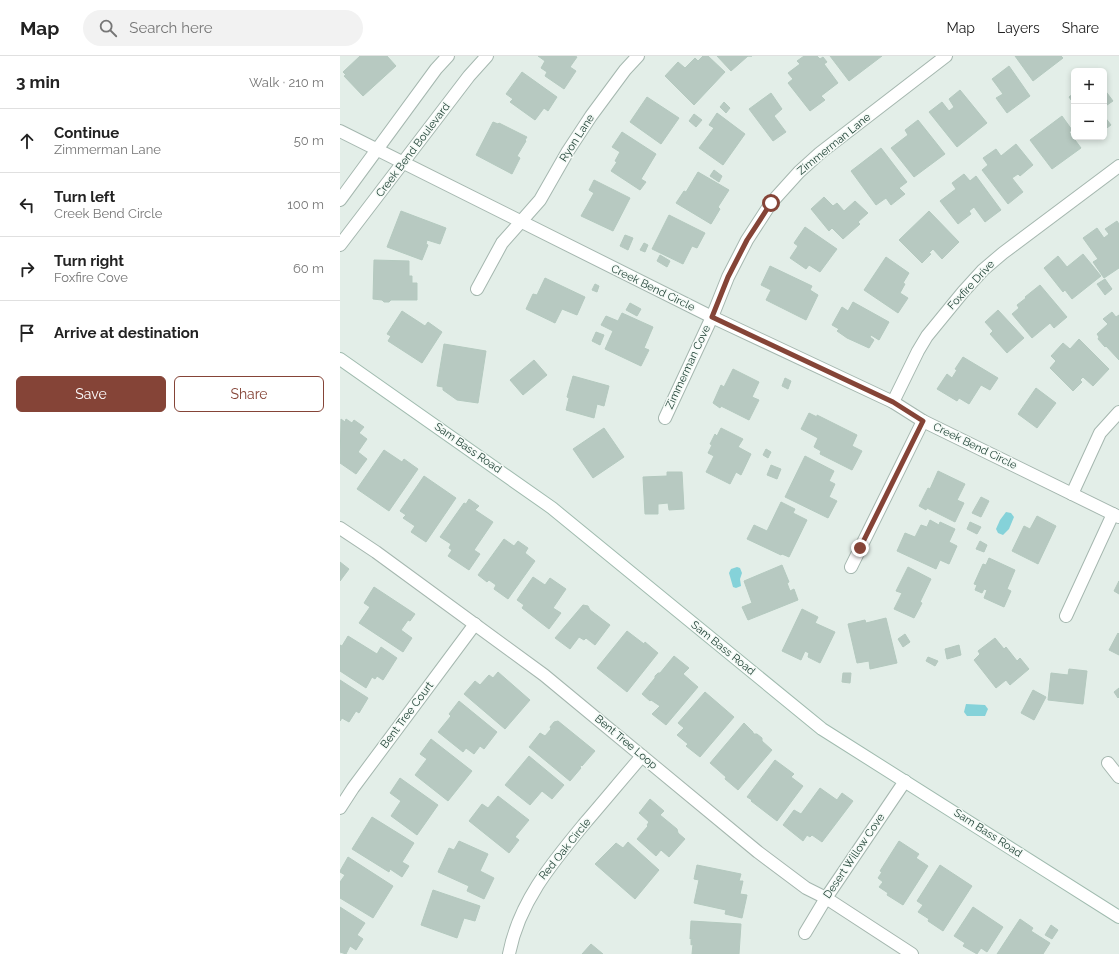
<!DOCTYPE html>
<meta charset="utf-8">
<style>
:root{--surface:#fff;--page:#f2f2f2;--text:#222;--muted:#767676;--line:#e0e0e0;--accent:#854437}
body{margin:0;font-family:Raleway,sans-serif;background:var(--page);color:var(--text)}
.controls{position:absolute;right:12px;top:12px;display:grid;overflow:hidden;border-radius:6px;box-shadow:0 2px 6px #0003}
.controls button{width:36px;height:36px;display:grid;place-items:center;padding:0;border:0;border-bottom:1px solid var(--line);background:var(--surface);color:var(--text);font:20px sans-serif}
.stop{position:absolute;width:12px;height:12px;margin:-9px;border:3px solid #854437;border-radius:50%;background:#fff}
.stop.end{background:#854437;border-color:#fff;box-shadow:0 1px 4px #0008}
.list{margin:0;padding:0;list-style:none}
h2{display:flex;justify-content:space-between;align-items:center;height:52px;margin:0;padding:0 16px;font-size:17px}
h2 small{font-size:13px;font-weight:400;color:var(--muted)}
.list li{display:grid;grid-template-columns:26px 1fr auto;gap:12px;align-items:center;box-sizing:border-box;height:64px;padding:0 16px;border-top:1px solid var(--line)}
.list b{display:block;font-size:15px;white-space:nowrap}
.list p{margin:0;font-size:13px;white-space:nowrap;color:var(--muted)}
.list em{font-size:13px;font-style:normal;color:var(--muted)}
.actions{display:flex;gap:8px;padding:12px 16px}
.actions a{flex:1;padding:9px 0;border:1px solid var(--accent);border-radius:6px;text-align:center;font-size:14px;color:var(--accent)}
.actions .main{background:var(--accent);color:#fff}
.icon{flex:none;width:22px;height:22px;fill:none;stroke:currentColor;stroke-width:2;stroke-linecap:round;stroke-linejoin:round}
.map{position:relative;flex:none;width:779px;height:898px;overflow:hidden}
header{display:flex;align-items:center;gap:24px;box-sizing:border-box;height:56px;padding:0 20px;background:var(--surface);border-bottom:1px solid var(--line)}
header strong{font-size:19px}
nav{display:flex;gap:22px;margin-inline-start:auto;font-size:14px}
.search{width:280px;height:36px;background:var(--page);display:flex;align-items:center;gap:10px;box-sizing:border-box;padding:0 14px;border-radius:22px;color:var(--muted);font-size:15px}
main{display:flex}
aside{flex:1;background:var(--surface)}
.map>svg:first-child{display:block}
.water{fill:#85d2d9}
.building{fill:#b7c9c1;stroke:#b4c9bf}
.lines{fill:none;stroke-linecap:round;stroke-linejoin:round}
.minor-casing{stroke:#a5b7af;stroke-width:14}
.tertiary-casing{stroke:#a5b7af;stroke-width:14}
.secondary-casing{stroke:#a0bbaf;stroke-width:14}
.minor{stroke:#fff;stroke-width:12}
.tertiary{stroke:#fff;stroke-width:12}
.secondary{stroke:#fff;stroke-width:12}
.route{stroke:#854437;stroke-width:5}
.labels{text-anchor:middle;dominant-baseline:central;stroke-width:3;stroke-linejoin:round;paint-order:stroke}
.street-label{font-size:11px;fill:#204236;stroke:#f4faf6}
</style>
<header>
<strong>Map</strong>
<div class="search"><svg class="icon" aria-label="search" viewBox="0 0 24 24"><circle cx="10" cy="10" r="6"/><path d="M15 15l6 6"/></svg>Search here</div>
<nav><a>Map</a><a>Layers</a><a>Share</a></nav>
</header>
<main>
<aside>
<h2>3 min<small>Walk · 210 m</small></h2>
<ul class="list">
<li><svg class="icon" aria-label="ahead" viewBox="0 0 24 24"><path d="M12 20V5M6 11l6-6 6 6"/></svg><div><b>Continue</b><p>Zimmerman Lane</p></div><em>50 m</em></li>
<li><svg class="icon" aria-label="left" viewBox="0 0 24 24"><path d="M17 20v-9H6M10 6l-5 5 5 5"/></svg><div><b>Turn left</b><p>Creek Bend Circle</p></div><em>100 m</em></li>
<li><svg class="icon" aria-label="right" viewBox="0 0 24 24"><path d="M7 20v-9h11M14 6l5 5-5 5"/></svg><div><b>Turn right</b><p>Foxfire Cove</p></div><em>60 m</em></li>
<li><svg class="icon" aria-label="arrive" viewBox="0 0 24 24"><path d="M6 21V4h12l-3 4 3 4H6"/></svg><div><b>Arrive at destination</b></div></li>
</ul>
<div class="actions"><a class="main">Save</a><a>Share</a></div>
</aside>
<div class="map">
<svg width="779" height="898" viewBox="0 0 779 898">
<rect width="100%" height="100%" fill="#e3eee8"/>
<!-- water -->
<g class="water">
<polygon points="666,456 671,457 674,461 669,473 663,479 658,477 656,473 660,464"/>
<polygon points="397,511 400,512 402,517 400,523 401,530 396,532 393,531 389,517 391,513"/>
<polygon points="626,648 645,649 648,653 645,660 627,660 624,656"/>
</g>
<!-- building -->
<g class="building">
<polygon points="20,0 47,0 56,10 23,40 4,20 6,19 3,16"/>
<polygon points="198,0 235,0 237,1 230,11 236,15 224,33 205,20 207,16 201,12 205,5"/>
<polygon points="363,0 368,0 385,16 354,49 325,20 338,6 345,12 355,2 358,5"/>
<polygon points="377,0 412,0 408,0 391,15"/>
<polygon points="464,0 477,0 480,3 483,1 487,6 484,8 498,27 481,40 485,44 470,55 448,27 453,23 448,17 460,8 457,5"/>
<polygon points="490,0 542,0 509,25"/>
<polygon points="675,0 721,0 723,2 693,25"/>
<polygon points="669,10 690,40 667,57 656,42 663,38 652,23"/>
<polygon points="182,16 217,41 208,55 204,52 195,64 170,46 173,43 166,38"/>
<polygon points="764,33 773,45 764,51"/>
<polygon points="620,34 647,67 617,91 589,56 602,46 609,55 614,51 609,43"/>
<polygon points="431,37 442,53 434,60 446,76 433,85 409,53"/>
<polygon points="734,37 734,48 729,41"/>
<polygon points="307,41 339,62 321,88 290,66"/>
<polygon points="384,46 390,52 386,57 380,51"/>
<polygon points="377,57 405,78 383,109 359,92 374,72 369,69"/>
<polygon points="354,58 362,64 356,71 349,65"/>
<polygon points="722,60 732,74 729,76 741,92 712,113 690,84"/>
<polygon points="764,60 771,69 764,74"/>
<polygon points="578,64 605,98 574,121 551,92 568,79 565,74"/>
<polygon points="153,66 158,68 159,67 187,81 185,84 186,85 177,100 180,102 172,118 136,99"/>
<polygon points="282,76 316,98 301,123 306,126 300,134 271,115 277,106 275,105 280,96 272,91"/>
<polygon points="676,88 693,109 680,120 678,118 672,122 683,136 668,148 642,114 648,109 643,102 656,93 661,100"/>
<polygon points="541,92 567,126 559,132 565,138 551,149 546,142 536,149 511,115"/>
<polygon points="374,114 382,120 379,126 370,120"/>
<polygon points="358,116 389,134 378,151 380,153 371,168 336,147 344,135 346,136"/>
<polygon points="624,118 630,125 636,120 661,154 645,166 634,151 629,155 631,158 618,168 600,145 616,133 612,127"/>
<polygon points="254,124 290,142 273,175 241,160 254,137 249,134"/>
<polygon points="484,141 493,150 497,147 504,155 515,145 528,157 518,166 520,168 503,183 492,172 489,175 471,153"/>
<polygon points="61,155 106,172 100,188 87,184 86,188 88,189 82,204 47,191"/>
<polygon points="589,155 619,186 602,203 593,193 589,197 591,198 582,207 559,184"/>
<polygon points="329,159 365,177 357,192 352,190 343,208 312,193"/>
<polygon points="777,165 779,168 779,212 764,222 753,206 758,203 743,182 757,172 764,182 769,178 765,173"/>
<polygon points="465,171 497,193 480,216 469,209 466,213 450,202 458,190 454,187"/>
<polygon points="285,179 293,182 288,194 280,190"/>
<polygon points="304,187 308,189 305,196 300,194"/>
<polygon points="743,198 761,220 732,243 725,234 723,236 704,212 718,200 727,211"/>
<polygon points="320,199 330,205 327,211 317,205"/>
<polygon points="546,201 569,217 563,227 565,228 560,237 568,242 558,257 524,234"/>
<polygon points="34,204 69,205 69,220 72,220 72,227 77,227 77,244 51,244 49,246 44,246 42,244 33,243"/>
<polygon points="430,210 472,230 470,234 478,239 466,264 426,244 431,234 421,229"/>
<polygon points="205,222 245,241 237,259 222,253 215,267 186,253 193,238 197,239"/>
<polygon points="765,223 772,233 765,239 757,228"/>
<polygon points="255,228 259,230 257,236 252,234"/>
<polygon points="700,229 727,261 714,272 710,267 692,282 672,258 679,252 677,249 686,242 685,241"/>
<polygon points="513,246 549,266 539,284 531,279 530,281 534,284 529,292 507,282 497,275 499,273 492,269 502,251 508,255"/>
<polygon points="290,247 301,253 297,260 286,254"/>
<polygon points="658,254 684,282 667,297 650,278 653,275 645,266"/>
<polygon points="62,255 85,270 88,266 102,276 82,307 48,285 51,280 47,278"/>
<polygon points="772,256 776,261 779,259 779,304 766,290 765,291 758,283 759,281 757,278 768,268 763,263"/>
<polygon points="282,257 313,271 304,292 309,294 301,310 265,293 273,275 261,269 266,260 278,265"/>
<polygon points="256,276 264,279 260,289 252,285"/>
<polygon points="739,283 769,313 753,330 743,321 740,324 742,326 733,335 710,312 716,305 711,300 723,287 730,293"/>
<polygon points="104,288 146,295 138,347 117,344 103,334 103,331 97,330"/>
<polygon points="623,301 658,322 650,334 641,329 629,348 619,342 617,345 597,333 607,318 612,322 617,314 615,313"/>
<polygon points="194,304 207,319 183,339 170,324"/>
<polygon points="393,313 419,326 412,341 419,344 409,364 381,350 380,352 373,347 381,329 384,331"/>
<polygon points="233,320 269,330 264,350 257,348 254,362 226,354 229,342 227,341"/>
<polygon points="445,322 451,325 448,333 442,330"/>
<polygon points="696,332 716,347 697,372 678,358"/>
<polygon points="469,357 477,361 477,359 517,379 512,390 522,395 512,414 480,398 481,395 474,391 478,382 461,373"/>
<polygon points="1,363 5,366 6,363 12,367 14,364 24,371 19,377 27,383 18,396 27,403 16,418 0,407"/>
<polygon points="264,372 284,401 253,422 233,393"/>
<polygon points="381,372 403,383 398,391 411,398 401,419 396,416 390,428 366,416 374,400 368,397 372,389 370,388 375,378 377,380"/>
<polygon points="426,393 431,396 428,402 423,399"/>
<polygon points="44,394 62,406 64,403 78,413 49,455 17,433"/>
<polygon points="465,400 494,415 489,425 495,428 489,441 497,445 488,462 445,441"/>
<polygon points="431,409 441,413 437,423 427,419"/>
<polygon points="598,415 625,428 617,444 624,447 615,466 587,452 586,454 579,450 588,432 590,433"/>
<polygon points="327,416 342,416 344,453 329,454 328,447 318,448 318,458 305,458 303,421 327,420"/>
<polygon points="84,420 116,442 86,486 71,476 75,470 63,462 66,459 60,455"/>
<polygon points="641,441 649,445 641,461 632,457"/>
<polygon points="129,443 139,450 135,454 153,466 134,494 140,498 129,514 108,500 112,494 109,492 111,488 100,481 124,447 126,448"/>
<polygon points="441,446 455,453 453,457 467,464 449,501 442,498 441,499 407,483 414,469 427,475"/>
<polygon points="697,460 716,470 698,508 672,495 684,470 690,473"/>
<polygon points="590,464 599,469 600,466 615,473 609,486 617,490 609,508 600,504 596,513 557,495 565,477 575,481 581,469 587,471"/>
<polygon points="630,466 641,471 637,478 627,473"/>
<polygon points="164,483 174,490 178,485 188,492 185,497 195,505 168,543 154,533 156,529 149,524 147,526 138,519"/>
<polygon points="640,485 647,489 644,496 636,493"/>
<polygon points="649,502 675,514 667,533 671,535 664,551 644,542 647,534 644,533 642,537 635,534 637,529 634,528 643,508 646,509"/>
<polygon points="0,506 9,513 0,525"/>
<polygon points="442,509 449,526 447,527 450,535 454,533 458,544 408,564 402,551 412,547 404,525"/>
<polygon points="568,511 591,523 580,546 582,547 574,562 554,553 562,537 556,535"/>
<polygon points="193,521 205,529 210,522 226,533 213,552 221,557 209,573 182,552 184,549 177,544"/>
<polygon points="779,525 779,538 774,535"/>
<polygon points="34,531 75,558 70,565 68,564 61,574 72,582 63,596 19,567 30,551 24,547"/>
<polygon points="243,549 248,550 250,554 270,569 255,589 246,582 244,584 239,581 230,593 215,582"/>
<polygon points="462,553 478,561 475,567 495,576 480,607 468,601 469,597 465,595 461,604 442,595"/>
<polygon points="546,562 557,607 530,613 529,605 517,607 508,568 525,564 526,567"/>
<polygon points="287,575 304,588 305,586 318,597 287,636 257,612"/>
<polygon points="778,577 779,578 779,599 769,594"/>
<polygon points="565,578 570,586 563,591 558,583"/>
<polygon points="8,580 37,598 41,591 57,602 43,624 37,620 35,623 32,621 26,632 0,615 0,589 2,590"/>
<polygon points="655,582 664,593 666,591 677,605 680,602 689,613 670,629 666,624 656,632 634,604 640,598 638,595"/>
<polygon points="619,589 621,599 607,603 605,593"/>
<polygon points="334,600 349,612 343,618 358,631 326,669 312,658 320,650 311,644 310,645 302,638 315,622 315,620 318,617 320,617"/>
<polygon points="588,601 598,605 595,610 586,605"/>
<polygon points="729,613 747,615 743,648 708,644 711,617 728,619"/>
<polygon points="158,616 190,644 165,673 124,638 135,625 140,629 149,619 153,622"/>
<polygon points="503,617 511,617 510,627 502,626"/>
<polygon points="0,624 28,642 19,657 16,655 9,666 2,662 0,665"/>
<polygon points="779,632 779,641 778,642 774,636"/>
<polygon points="693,634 706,641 694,664 681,657"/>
<polygon points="365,636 394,661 360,701 346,690 348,688 337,679 344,672 338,667"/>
<polygon points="119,645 157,676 144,693 140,690 134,698 126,692 123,696 98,676 111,660 109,658"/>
<polygon points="218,665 255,695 242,710 241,709 240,711 241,712 230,725 189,691 200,677 205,680 211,673 210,671 214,666"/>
<polygon points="404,667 413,676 413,677 414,678 417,678 422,682 422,685 432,694 398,734 385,723 386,721 370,707"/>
<polygon points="91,683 132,715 108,745 75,719 87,703 80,698"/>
<polygon points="189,700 224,729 212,743 202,735 190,749 165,729"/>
<polygon points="435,704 454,718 451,721 463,730 437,765 411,745 412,744 407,741"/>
<polygon points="60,722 98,749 77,779 51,760 61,745 50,737"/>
<polygon points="480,732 497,744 502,737 513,745 482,786 472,779 470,781 467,779 463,785 443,769 454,754 461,758"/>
<polygon points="158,740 189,764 175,781 179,784 169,797 129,765 142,748 148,752"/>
<polygon points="310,743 324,755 320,759 337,773 338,777 345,783 329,801 321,794 316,800 297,783 308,770 307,769 309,766 299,757"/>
<polygon points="32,761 74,787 62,806 69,810 62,821 50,813 49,816 12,793"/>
<polygon points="119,785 148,798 140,815 154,822 144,843 127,835 129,830 98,816 109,792 114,794"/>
<polygon points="559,785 579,798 576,802 588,810 563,849 547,839 548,837 539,831 543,826 538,822 542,816 540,815"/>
<polygon points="288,786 319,814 295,843 255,808 276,787 283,792"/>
<polygon points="8,801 53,830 33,862 0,842 0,826 5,819 0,816 0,815"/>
<polygon points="357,809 401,818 399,825 403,825 400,838 407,839 402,862 385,858 386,854 354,847 359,824 354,823"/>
<polygon points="600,809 632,830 603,875 588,865 589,863 578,856 583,849 577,845"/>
<polygon points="93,834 140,850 135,865 124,862 117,882 81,869"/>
<polygon points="0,851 25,867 17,879 23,883 16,894 10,890 6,898 0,896"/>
<polygon points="633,851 663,871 647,896 641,892 637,898 623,890 625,887 614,880"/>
<polygon points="680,863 693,872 691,875 710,887 703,898 657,898"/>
<polygon points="351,865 401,868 399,898 352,898 353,888 351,889 351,884 353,883 350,883"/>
<polygon points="711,869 718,874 712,883 705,879"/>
<polygon points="251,888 263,898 242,898"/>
</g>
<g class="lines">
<defs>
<g id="minor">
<polyline points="0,75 372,261 553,346 583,365 779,461"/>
<polyline points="137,233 162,187 200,144 228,95 251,60 285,14 298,0"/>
<polyline points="553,346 578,295 587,280 623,236 643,214 663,197 779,110"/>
<polyline points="325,362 372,261 388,221 407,184 431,147 459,116 480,97 606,0"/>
<polyline points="732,438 760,377 779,356"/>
<polyline points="0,472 36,496 204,619 418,796 466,832 486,842 572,898"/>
<polyline points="511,511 583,365"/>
<polyline points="726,560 773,458"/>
<polyline points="768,707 779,721"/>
<polyline points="0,752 13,732 135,568"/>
<polyline points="465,877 486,842 565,725"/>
<path d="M 169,898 C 179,846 212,807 245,767 C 264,745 283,722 302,700"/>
</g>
<g id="tertiary">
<polyline points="0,144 96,13 108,0"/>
<polyline points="0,189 129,20 147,0"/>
</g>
<polyline id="secondary" points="0,303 212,452 482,673 779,861"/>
</defs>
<!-- minor casing -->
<use href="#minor" class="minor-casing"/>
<!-- tertiary casing -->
<use href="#tertiary" class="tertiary-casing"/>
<!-- secondary casing -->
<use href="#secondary" class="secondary-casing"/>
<!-- minor -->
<use href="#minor" class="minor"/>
<!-- tertiary -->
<use href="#tertiary" class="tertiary"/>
<!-- secondary -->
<use href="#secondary" class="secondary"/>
</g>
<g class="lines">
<!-- route -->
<polyline class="route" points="431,147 407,184 388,221 372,261 553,346 583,365 520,492"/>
</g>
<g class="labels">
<!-- street labels -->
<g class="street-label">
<text transform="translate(237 82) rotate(-57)">Ryon Lane</text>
<text transform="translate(494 88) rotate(-39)">Zimmerman Lane</text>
<text transform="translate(73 94) rotate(-53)">Creek Bend Boulevard</text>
<text transform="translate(631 229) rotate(-47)">Foxfire Drive</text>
<text transform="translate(313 232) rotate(26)">Creek Bend Circle</text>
<text transform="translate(348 311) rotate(-65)">Zimmerman Cove</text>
<text transform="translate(635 390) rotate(26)">Creek Bend Circle</text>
<text transform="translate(128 392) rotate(35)">Sam Bass Road</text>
<text transform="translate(383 592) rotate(39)">Sam Bass Road</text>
<text transform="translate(67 659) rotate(-53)">Bent Tree Court</text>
<text transform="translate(286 686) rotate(40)">Bent Tree Loop</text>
<text transform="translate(648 777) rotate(33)">Sam Bass Road</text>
<text transform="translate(225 793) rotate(-51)">Red Oak Circle</text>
<text transform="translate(514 800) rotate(-56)">Desert Willow Cove</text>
</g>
</g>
</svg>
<div class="controls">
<button>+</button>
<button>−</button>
</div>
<div class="stop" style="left:431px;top:147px"></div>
<div class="stop end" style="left:520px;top:492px"></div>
</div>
</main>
